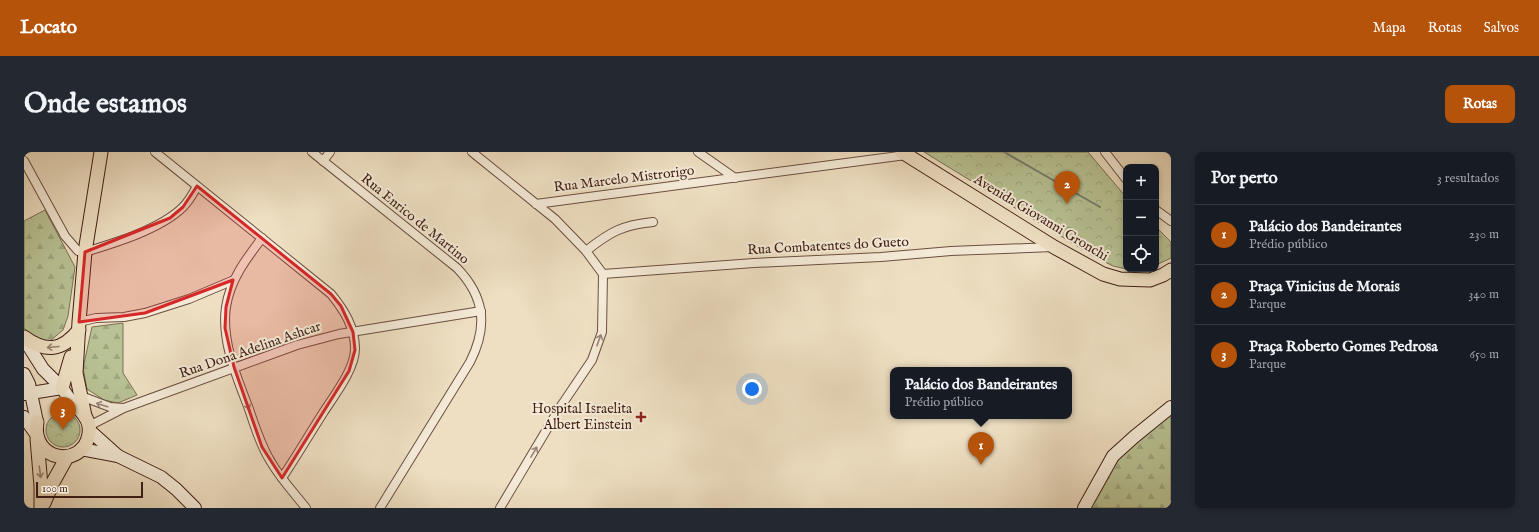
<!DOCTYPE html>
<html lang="pt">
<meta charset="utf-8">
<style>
:root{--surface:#171b24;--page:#242831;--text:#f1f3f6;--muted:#9ea1a6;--line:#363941;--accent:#b45309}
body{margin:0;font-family:"IM FELL English",serif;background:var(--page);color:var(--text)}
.controls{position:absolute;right:12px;top:12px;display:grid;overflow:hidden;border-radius:8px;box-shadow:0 2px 6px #0003}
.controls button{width:36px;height:36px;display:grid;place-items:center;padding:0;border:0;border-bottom:1px solid var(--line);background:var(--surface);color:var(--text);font:20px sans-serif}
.scale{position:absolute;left:12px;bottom:10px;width:107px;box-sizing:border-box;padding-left:4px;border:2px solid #411f14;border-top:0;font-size:11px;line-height:14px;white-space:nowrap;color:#411f14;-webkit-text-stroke:3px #f4ead7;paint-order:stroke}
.you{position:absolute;left:728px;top:237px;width:14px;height:14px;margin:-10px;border:3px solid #fff;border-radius:50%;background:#1a73e8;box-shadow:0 0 0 6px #1a73e833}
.badge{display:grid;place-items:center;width:26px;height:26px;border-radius:50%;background:var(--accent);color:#fff;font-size:13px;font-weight:700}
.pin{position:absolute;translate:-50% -33px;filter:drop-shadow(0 1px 2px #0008)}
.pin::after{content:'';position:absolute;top:21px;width:14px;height:12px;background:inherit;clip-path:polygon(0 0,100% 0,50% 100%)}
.popup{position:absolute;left:866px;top:215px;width:182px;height:52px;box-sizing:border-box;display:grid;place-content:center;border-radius:8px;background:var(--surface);filter:drop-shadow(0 1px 3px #0005);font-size:13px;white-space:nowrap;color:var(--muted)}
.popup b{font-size:15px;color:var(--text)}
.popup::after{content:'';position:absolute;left:50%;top:100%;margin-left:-8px;border:8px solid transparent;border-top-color:var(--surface)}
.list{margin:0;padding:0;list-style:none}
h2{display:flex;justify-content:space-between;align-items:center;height:52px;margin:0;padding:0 16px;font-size:17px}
h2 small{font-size:13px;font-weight:400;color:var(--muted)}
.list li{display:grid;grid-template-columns:26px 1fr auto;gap:12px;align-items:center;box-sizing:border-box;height:60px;padding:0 16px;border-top:1px solid var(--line)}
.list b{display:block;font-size:15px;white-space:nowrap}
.list p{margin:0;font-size:13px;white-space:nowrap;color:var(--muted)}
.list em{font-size:13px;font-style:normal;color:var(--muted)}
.icon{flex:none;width:22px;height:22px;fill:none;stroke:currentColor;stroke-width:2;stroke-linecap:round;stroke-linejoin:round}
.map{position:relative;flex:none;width:1147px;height:356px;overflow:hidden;border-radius:8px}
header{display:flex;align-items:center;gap:24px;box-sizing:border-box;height:56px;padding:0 20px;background:var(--accent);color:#fff}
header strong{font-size:19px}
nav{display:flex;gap:22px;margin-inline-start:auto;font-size:14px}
.intro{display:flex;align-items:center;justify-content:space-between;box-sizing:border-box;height:96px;padding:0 24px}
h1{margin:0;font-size:28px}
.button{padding:10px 18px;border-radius:8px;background:var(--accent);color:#fff;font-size:14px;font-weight:700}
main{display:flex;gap:24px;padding:0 24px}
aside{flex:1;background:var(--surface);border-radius:8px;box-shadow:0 2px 6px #0003}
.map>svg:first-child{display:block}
.forest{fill:url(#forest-firs);stroke:#7c7054}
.park{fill:url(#park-crowns);stroke:#7c7054}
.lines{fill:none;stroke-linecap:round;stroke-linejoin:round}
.stream{stroke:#767e70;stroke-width:2}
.street-casing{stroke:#6c4f40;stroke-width:10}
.secondary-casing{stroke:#411f14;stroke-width:14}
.primary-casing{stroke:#411f14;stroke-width:15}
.street{stroke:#f4ead7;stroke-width:8}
.secondary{stroke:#f4ead7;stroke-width:12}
.primary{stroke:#eedfc2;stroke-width:13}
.oneway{stroke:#9a8476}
.oneway2{stroke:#987f6b}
.marked{fill:#d62828;fill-opacity:0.2;stroke:#d62828;stroke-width:3;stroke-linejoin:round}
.poi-dot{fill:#8f2418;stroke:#f4ead7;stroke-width:1.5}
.labels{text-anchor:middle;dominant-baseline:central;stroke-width:4;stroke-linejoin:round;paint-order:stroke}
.street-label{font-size:14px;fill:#411f14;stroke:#f4ead7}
.poi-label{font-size:14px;fill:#411f14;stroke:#f4ead7;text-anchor:end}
</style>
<header>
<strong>Locato</strong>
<nav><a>Mapa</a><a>Rotas</a><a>Salvos</a></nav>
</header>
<div class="intro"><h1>Onde estamos</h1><a class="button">Rotas</a></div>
<main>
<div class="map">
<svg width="1147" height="356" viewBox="0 0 1147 356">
<defs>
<pattern id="forest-firs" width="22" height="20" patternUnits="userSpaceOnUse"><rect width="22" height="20" fill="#b8c294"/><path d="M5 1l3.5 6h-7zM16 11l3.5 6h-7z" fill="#9fa67f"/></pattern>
<pattern id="park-crowns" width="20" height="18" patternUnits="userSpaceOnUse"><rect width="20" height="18" fill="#b8c294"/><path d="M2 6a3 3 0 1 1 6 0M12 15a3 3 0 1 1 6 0" fill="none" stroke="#9fa67f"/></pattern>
</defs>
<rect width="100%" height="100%" fill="#eedfc2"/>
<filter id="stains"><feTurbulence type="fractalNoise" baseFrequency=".005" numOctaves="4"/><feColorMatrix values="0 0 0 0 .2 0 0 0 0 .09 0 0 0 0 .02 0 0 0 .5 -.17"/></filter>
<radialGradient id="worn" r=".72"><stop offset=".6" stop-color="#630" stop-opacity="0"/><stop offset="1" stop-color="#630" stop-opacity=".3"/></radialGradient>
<!-- forest -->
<g class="forest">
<polygon points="21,58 51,115 44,164 39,178 26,189 10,187 0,176 0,69"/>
<polygon points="99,171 99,221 113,243 94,251 80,248 63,237 59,216 68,175"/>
<polygon points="1147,260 1147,356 1066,356 1101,294"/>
</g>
<!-- park -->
<g class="park">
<polygon points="900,0 1064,0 1102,45 1102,117 1089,114 1071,105"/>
<polygon points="1132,75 1147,90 1147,106 1132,113"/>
<circle cx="39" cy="278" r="17"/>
</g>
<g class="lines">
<!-- stream -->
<polyline class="stream" points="980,0 1076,55"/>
<defs>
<g id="street">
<path d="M 131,0 L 307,142 C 320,158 331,175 331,197 C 331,217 310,244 299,261 C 285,283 272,305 258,326"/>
<path d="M 288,0 L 433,116 C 461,145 464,175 446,210 L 356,356"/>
<polyline points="448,0 531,67 562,99 579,122 578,180 568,208 535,257 476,356"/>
<polyline points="674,0 711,26"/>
<polyline points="1081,0 1102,27"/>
<path d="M 0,9 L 41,84 L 54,99 L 61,100 C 91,91 137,77 159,55 C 165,49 169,42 173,34"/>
<polyline points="299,9 306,0"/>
<polyline points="512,52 882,3"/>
<polyline points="1132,58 1147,69"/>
<path d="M 238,86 C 222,107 206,128 202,155 C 197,189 213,226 225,257 C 231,275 237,294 247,310 C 257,327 270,341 282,356"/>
<path d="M 562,99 C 586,80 598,73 629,70"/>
<polyline points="579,122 730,111 857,105 927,99 1029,95"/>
<polyline points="55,170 72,166 100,165 121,161 165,147 210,128"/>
<polyline points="57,244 86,255 99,256"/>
<polyline points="65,274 100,256 273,193 315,182 457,159"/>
</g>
<g id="secondary">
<polyline points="0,187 19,217 38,236 51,255"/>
<polyline points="0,222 5,232 13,270"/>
<polyline points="1,242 38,236"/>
<polyline points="0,265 12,282"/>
<polyline points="65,278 94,304 137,325 152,337 171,356"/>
<polyline points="57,297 94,304"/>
<polyline points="1060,356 1089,304 1110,285 1147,255"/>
</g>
<g id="primary">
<polyline points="878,0 1030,95 1079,122 1096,127 1126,128 1139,123 1147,118"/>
<path d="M 0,185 C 22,201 38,199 55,178"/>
<polyline points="38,236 47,205"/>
<polyline points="61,264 52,221 55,170 61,100 77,0"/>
<path d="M 13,270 C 6,309 59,318 65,282 C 67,272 62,264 55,257"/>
<polyline points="13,287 17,334 17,356"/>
<polyline points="20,351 28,332 43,305"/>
</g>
</defs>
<!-- street casing -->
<use href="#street" class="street-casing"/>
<!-- secondary casing -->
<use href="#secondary" class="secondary-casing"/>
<!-- primary casing -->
<use href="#primary" class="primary-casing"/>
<!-- street -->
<use href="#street" class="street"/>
<!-- secondary -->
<use href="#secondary" class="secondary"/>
<!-- primary -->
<use href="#primary" class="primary"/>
</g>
<!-- one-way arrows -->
<defs><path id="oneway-shaft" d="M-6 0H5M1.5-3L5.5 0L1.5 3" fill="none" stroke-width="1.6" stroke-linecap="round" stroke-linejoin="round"/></defs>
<g class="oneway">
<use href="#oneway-shaft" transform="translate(575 188) rotate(-70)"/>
<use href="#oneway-shaft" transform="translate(223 252) rotate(70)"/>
<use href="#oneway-shaft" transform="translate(78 253) rotate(-162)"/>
<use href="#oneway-shaft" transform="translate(510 300) rotate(-59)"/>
</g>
<g class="oneway2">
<use href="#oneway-shaft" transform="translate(29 195) rotate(175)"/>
<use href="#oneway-shaft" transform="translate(16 320) rotate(83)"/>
</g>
<!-- marked area -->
<path class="marked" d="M 173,34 L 307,142 L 317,154 L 329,180 L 331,198 L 325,219 L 258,326 L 238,295 L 210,215 L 201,176 L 202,155 L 209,128 L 121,161 L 55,170 L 61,100 L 146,66 L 159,55 Z"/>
<!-- markers -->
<path class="poi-dot" d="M615 259h4v4h4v4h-4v4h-4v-4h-4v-4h4z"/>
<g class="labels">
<!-- street labels -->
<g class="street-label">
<text transform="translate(600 27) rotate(-7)">Rua Marcelo Mistrorigo</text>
<text transform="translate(1017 66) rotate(31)">Avenida Giovanni Gronchi</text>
<text transform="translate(391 67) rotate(39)">Rua Enrico de Martino</text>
<text transform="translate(804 94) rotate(-3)">Rua Combatentes do Gueto</text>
<text transform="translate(226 198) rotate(-19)">Rua Dona Adelina Ashcar</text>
</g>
<!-- poi labels -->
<g class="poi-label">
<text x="608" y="257">Hospital Israelita<tspan x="608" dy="16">Albert Einstein</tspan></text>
</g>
</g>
<rect width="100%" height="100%" filter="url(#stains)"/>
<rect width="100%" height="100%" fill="url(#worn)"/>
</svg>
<div class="controls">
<button>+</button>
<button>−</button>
<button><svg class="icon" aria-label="locate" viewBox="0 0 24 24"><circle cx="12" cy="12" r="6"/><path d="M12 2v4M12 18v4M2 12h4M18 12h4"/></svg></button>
</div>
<div class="scale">100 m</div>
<div class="you"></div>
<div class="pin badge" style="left:957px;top:313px">1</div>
<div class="popup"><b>Palácio dos Bandeirantes</b>Prédio público</div>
<div class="pin badge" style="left:1043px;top:52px">2</div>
<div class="pin badge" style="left:39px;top:278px">3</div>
</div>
<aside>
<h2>Por perto<small>3 resultados</small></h2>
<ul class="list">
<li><span class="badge">1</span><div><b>Palácio dos Bandeirantes</b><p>Prédio público</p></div><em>230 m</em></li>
<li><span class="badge">2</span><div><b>Praça Vinicius de Morais</b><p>Parque</p></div><em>340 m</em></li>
<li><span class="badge">3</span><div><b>Praça Roberto Gomes Pedrosa</b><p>Parque</p></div><em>650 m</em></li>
</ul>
</aside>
</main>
